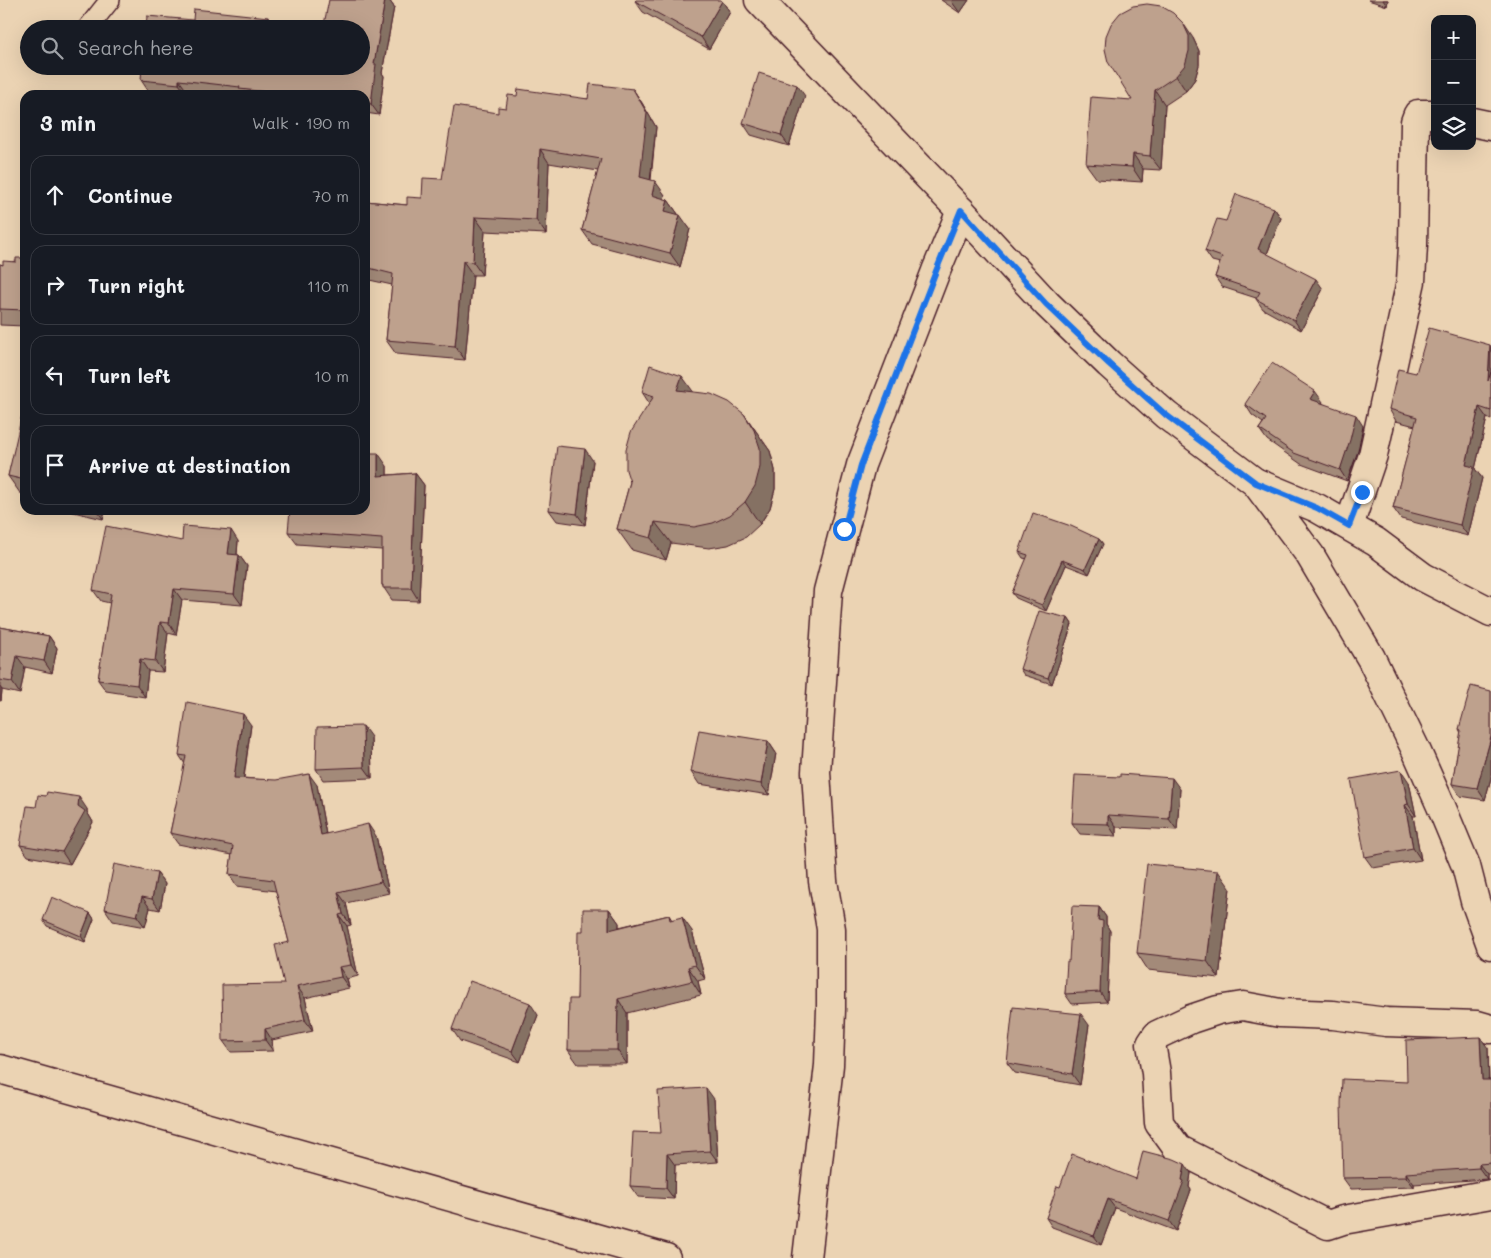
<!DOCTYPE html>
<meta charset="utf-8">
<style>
:root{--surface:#171b24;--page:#20242c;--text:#f1f3f6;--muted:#9ea1a6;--line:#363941}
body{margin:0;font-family:Mali,sans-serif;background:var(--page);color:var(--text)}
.controls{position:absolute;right:15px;top:15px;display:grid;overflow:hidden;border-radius:10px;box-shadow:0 5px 20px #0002}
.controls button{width:45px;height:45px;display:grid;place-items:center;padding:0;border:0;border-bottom:1px solid var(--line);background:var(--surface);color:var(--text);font:25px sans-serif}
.stop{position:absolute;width:15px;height:15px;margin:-11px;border:4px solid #1a73e8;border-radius:50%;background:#fff}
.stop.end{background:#1a73e8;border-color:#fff;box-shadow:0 1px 5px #0008}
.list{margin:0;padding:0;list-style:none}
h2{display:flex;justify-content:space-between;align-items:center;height:65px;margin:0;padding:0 20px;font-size:21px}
h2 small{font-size:16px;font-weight:400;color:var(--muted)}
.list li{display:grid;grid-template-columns:32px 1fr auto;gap:15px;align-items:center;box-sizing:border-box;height:80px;margin:0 10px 10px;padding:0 10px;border:1px solid var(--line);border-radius:15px}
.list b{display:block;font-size:19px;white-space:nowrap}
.list em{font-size:16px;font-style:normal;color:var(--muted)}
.icon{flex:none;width:28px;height:28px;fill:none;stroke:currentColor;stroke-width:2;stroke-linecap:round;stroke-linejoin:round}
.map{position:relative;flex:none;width:1491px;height:1258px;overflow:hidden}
.search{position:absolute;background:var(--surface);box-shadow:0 5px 20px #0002;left:20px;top:20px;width:350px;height:55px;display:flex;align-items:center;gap:12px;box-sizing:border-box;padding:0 18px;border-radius:28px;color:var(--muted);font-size:19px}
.panel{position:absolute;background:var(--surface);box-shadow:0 5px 20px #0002;left:20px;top:90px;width:350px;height:425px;border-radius:15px}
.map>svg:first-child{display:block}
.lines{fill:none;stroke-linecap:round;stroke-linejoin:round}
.service-casing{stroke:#4a1f2b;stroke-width:22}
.minor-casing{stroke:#4a1f2b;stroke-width:31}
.tertiary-casing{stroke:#4a1f2b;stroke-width:31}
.service{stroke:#ebd3b3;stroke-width:19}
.minor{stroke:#ebd3b3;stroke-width:28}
.tertiary{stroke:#ebd3b3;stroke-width:28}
.wall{fill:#a38a79;stroke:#4a1f2b}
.shaded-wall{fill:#857163;stroke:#4a1f2b}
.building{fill:#bea18d;stroke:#4a1f2b}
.route{stroke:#1a73e8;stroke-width:6}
</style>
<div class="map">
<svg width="1491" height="1258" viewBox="0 0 1491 1258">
<rect width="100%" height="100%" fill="#ebd3b3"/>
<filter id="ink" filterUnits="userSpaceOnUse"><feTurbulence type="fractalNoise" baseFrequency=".02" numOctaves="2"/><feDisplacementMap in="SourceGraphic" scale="10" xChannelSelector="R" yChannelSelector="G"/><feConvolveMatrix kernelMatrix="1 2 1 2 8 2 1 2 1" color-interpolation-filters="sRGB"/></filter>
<g filter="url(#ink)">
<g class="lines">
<defs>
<polyline id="service" points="87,29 110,0"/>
<g id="minor">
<polyline points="759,0 961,211 1047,304 1109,364 1166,415 1256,483 1310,555 1371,658 1416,750 1441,806 1466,866 1475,901 1491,945"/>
<polyline points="1472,122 1491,126"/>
<polyline points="1257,483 1317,508 1376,542 1423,577 1491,612"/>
<polyline points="1349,526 1373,455 1411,281 1413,245 1415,122 1418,114 1435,114"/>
<polyline points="1491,1029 1477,1025 1386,1022 1333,1015 1280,1013 1243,1006 1218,1010 1191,1019 1157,1035 1151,1044 1156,1073 1159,1123 1178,1149 1328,1225 1343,1220 1491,1194"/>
<polyline points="807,1258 829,1065 831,1009 831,929 823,881 816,772 828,591 861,465 936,271 961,211"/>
</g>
<polyline id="tertiary" points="0,1069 666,1258"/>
</defs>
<!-- service casing -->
<use href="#service" class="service-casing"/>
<!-- minor casing -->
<use href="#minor" class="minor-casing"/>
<!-- tertiary casing -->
<use href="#tertiary" class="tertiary-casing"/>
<!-- service -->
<use href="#service" class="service"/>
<!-- minor -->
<use href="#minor" class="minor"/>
<!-- tertiary -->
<use href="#tertiary" class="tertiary"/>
</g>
<!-- wall -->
<g class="wall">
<polygon points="329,0 389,0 394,7 382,73 384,76 379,115 365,113 365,95 221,95 187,91 187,95 184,95 149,92 141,80 361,66"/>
<polygon points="941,0 969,0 960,13"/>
<polygon points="1368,0 1388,0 1387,6"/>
<polygon points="635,1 722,1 730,12 709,49 643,12"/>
<polygon points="1193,38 1199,51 1199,65 1195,79 1186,91 1165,105 1161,170 1143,169 1142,182 1097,179 1086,164 1132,100"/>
<polygon points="633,89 642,103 656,127 651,180 665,195 664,199 668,200 678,214 690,229 680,267 592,244 582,230 598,171 549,163 546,234 485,231 482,275 473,275 465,360 396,354 386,340 392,285 365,279 365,201 407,205 422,198 442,179 498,113 506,108 517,96 588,99"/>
<polygon points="805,96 789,146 751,135 743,123"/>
<polygon points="1274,208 1281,218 1267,254 1323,289 1301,330 1263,309 1256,299 1256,298 1222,287 1215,277 1220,263 1212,261 1205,251 1226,221"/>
<polygon points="25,258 25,326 0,325 0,264 3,265"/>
<polygon points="1491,347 1491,420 1487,418 1475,469 1482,478 1468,536 1401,519 1393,508 1415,426 1396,421 1389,409 1416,373"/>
<polygon points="642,392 693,392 744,414 770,451 775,470 775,489 770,508 760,524 746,537 728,545 709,548 671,543 666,560 632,550 617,529 630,482 649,403"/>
<polygon points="1323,402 1322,403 1363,426 1358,451 1347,481 1301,464 1267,440 1259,429 1263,423 1252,415 1245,404"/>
<polygon points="25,410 25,494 20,493 8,476"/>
<polygon points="593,461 585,525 557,521 549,510"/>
<polygon points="387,466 387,475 415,473 424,485 419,601 392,600 382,585 382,550 297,544 288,532"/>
<polygon points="65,510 105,510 103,519"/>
<polygon points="1099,539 1103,544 1089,574 1066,565 1046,611 1016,598 1012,593 1027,559 1023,558 1019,552"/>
<polygon points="182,541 238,541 237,555 239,555 247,566 242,605 182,600 176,635 168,633 163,672 148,671 145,697 106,691 98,680 110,603 101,601 93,590"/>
<polygon points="1068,618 1072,624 1052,684 1024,675 1020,669"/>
<polygon points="0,627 49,636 57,648 52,673 25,667 20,694 2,690 1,701 0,701"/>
<polygon points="1491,691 1491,778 1485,800 1460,796 1452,784 1461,733 1459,729"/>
<polygon points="251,725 244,778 317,785 326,834 376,836 389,893 346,903 351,925 347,926 358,976 347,979 349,988 305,998 313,1031 272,1040 273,1051 231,1052 223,1041 284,984 289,942 276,891 237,886 229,874 232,855 178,844 170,833 185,764 179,755"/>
<polygon points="371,737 372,778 323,780 316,769"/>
<polygon points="768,741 776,753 769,795 699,784 691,772"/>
<polygon points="1409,782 1416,816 1413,816 1421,860 1373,868 1365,857"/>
<polygon points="1180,789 1177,830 1116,827 1116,836 1080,834 1072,823"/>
<polygon points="36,807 87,809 87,812 93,822 70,864 28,856 20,845"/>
<polygon points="157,873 165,884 160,910 150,908 145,927 113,921 105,909"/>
<polygon points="1230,888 1219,978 1148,970 1137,953"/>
<polygon points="1099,907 1106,917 1106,924 1110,931 1107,1002 1072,1004 1065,994 1069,961"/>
<polygon points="609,909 619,923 619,927 669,915 672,920 692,931 705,979 698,981 701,995 627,1013 627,1064 578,1064 568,1050 577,999 583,931"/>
<polygon points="90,913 94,919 85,942 47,926 43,920"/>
<polygon points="538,1015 520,1062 460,1041 452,1029"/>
<polygon points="1089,1025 1080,1085 1015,1073 1007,1063"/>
<polygon points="1488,1048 1489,1080 1491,1080 1491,1174 1487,1174 1487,1179 1414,1184 1414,1187 1351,1189 1343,1178 1407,1082"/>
<polygon points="714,1099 718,1162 675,1165 674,1199 638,1197 630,1186 661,1133"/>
<polygon points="1191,1173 1189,1187 1191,1190 1176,1231 1115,1208 1101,1245 1052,1227 1046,1218 1060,1187"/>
</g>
<!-- shaded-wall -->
<g class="shaded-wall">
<polygon points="385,0 389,0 394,7 382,73 384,76 379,115 371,104 374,64"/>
<polygon points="953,0 969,0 960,13 952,2"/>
<polygon points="1383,0 1388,0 1387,6"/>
<polygon points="722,1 730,12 709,49 701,37"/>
<polygon points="268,17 276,29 267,29"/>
<polygon points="1183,23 1193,38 1199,51 1199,65 1195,79 1186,91 1176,76"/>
<polygon points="179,80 187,91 187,95 179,84"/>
<polygon points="797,85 805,96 789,146 781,135"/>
<polygon points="633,89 642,103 656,127 649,191 640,177"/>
<polygon points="1155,90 1165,105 1161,170 1150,156"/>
<polygon points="540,149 549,163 546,234 536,220"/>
<polygon points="1133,154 1143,169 1142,182 1132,167"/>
<polygon points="655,181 665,195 661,209 652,195"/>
<polygon points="668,200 678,214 675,225 665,211"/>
<polygon points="1274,208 1281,218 1265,259 1258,249"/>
<polygon points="680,215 690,229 680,267 670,253"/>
<polygon points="475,217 485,231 482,275 473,262"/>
<polygon points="463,261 473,275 465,360 455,346"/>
<polygon points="1316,279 1323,289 1301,330 1294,320"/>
<polygon points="1490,345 1491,347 1491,386 1488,381"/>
<polygon points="682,376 697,397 677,390"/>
<polygon points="1315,391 1323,402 1318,409 1310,399"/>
<polygon points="1479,407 1487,418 1475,469 1482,478 1468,536 1460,525 1466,465"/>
<polygon points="744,414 770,451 775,470 775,489 770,508 760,524 745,502"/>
<polygon points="1356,415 1363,426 1358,451 1347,481 1340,470"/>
<polygon points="585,449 593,461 585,525 577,514"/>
<polygon points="378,453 387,466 387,488 378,476"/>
<polygon points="415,473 424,485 419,601 411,588"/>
<polygon points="97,510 105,510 103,519"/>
<polygon points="655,522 671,543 666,560 651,538"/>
<polygon points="231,530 238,541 236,565 228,554"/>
<polygon points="1099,539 1103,544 1089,574 1085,569"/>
<polygon points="239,555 247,566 242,605 234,594"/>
<polygon points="1062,560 1066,565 1046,611 1042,605"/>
<polygon points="174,589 182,600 176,635 169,623"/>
<polygon points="1068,618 1072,624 1052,684 1048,678"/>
<polygon points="160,622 168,633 163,672 155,661"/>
<polygon points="49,636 57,648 52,673 44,661"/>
<polygon points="17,656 25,667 20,694 12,682"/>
<polygon points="140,659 148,671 145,697 137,685"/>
<polygon points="0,687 2,690 1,701 0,700"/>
<polygon points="243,714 251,725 242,789 234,778"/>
<polygon points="363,726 371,737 372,778 364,767"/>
<polygon points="1491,737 1491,778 1485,800 1477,788"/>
<polygon points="768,741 776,753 769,795 761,784"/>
<polygon points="1401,770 1409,782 1416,816 1408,804"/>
<polygon points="309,774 317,785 328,846 321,835"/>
<polygon points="1172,778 1180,789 1177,830 1169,819"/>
<polygon points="79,797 87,809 87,812 93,822 70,864 62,852 78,806"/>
<polygon points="1405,805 1413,816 1421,860 1413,848"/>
<polygon points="1108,815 1116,827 1116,836 1108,824"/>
<polygon points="368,824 376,836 389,893 381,882"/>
<polygon points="1218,871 1230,888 1219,978 1207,961"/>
<polygon points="157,873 165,884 160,910 152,899"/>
<polygon points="338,892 346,903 351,925 343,914"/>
<polygon points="142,897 150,908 145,927 137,916"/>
<polygon points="1099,907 1106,917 1106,924 1110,931 1107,1002 1100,992 1098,920"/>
<polygon points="609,909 619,923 618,944 609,930"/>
<polygon points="90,913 94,919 85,942 81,936"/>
<polygon points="339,915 347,926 358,976 351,965"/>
<polygon points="682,917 692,931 705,979 695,965"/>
<polygon points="339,967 347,979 349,988 341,977"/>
<polygon points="688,967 698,981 701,995 692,981"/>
<polygon points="297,986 305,998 313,1031 305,1020"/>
<polygon points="618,999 627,1013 627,1064 617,1050"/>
<polygon points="530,1003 538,1015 520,1062 512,1051"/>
<polygon points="1081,1014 1089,1025 1080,1085 1072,1074"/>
<polygon points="265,1029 272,1040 273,1051 265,1040"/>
<polygon points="1480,1037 1488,1048 1489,1090 1482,1080"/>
<polygon points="706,1088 714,1099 718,1162 710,1151"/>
<polygon points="667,1154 675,1165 674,1199 666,1188"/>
<polygon points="1185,1164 1191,1173 1189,1187 1191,1190 1176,1231 1169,1221 1182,1180"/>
<polygon points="1479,1164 1487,1174 1487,1179 1479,1168"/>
<polygon points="1406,1173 1414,1184 1414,1187 1406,1177"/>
<polygon points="1108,1199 1115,1208 1101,1245 1094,1236"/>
</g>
<!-- building -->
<g class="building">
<polygon points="329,0 385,0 374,64 376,64 371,104 365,103 365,95 298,95 239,89 240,87 179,80 179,84 141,80 142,66 361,66 361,29 323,29"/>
<polygon points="636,0 720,0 722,1 701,37 635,1"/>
<polygon points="1147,4 1161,6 1173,13 1183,23 1189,36 1189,51 1185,65 1176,76 1155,90 1150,156 1133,154 1132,167 1086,164 1091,97 1132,100 1108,62 1105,49 1106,36 1111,24 1120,13 1133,6"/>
<polygon points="194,9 268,17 267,29 146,29 147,16 193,20"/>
<polygon points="759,73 797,85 781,135 743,123"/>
<polygon points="590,84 633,89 647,113 640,177 655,181 652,195 668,200 665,211 680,215 670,253 582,230 601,159 540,149 536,220 475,217 473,262 463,261 455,346 386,340 393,274 365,267 365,201 407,205 407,197 422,198 423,178 442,179 454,106 498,113 498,107 506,108 508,95 517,96 518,89 588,99"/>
<polygon points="1236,194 1274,208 1258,249 1316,279 1294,320 1256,299 1260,292 1215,277 1222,257 1205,251 1217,219 1226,221"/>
<polygon points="16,258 25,258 25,310 0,309 0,264 3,265 3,261 16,262"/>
<polygon points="1429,328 1490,345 1488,381 1491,372 1491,411 1479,407 1466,465 1474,467 1460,525 1393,508 1417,417 1389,409 1398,369 1416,373"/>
<polygon points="1272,363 1315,391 1310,399 1356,415 1350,440 1340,470 1294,453 1259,429 1266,419 1245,404"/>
<polygon points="650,365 682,376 677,390 711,394 729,402 744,414 754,430 760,448 760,467 755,486 745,502 730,515 713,523 694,527 655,522 651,538 617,529 630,482 626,470 626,450 631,432 654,396 642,392"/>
<polygon points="23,410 25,410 25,480 8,476"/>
<polygon points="557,446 585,449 577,514 549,510"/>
<polygon points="365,453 378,453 378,476 415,473 411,588 383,588 383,585 382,585 382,539 288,532 290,510 365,510"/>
<polygon points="1033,513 1071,526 1099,539 1085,569 1062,560 1042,605 1012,593 1028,555 1019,552"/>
<polygon points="106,526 182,541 183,526 231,530 228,554 239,555 234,594 174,589 169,623 160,622 155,661 140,659 137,685 98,680 111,594 93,590"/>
<polygon points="1039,611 1068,618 1048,678 1020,669"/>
<polygon points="0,627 49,636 44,661 17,656 12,682 0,680"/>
<polygon points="1471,686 1491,691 1491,737 1477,788 1452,784 1461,730 1459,729"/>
<polygon points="187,702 243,714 234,778 276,780 309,774 321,835 368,824 381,882 338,892 343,914 339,915 351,965 339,967 341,977 297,986 305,1020 265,1029 265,1040 223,1041 222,985 284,984 275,945 289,942 273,880 229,874 233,846 170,833 186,756 179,755"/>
<polygon points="363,726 364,767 316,769 317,727"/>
<polygon points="699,730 768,741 761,784 691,772"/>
<polygon points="1401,770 1408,804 1405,805 1413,848 1365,857 1351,779"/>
<polygon points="1120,774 1172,778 1169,819 1108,815 1108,824 1072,823 1075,775 1120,777"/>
<polygon points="47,792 79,797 78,806 85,811 62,852 20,845 27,806 36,807 38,795 46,796"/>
<polygon points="114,864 157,873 152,899 142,897 137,916 105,909"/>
<polygon points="1147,864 1218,871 1207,961 1137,953"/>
<polygon points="52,897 90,913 81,936 43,920"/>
<polygon points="1072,906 1099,907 1098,920 1103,921 1100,992 1065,994 1067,961 1069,961"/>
<polygon points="583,909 609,909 609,930 669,915 670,920 682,917 695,965 688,967 692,981 618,999 617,1050 568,1050 569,999 577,999 578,931 583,931"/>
<polygon points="470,981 530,1003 512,1051 452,1029"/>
<polygon points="1013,1007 1081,1014 1072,1074 1007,1063"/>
<polygon points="1480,1037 1482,1080 1491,1080 1491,1163 1479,1164 1479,1168 1406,1173 1406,1177 1343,1178 1341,1104 1342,1079 1407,1082 1406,1040"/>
<polygon points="706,1088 710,1151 667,1154 666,1188 630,1186 633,1132 661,1133 658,1091"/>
<polygon points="1143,1151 1174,1159 1185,1164 1182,1180 1184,1181 1169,1221 1108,1199 1094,1236 1046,1218 1057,1186 1060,1187 1072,1154 1136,1179"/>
</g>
</g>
<g class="lines" filter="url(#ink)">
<!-- route -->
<polyline class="route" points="844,529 861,465 936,271 961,210 1046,304 1109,364 1166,415 1256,483 1317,508 1349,526 1362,492"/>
</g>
</svg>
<div class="controls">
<button>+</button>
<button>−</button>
<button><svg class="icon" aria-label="layers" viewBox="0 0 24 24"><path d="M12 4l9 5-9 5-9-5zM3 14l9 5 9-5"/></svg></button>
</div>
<div class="stop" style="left:844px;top:529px"></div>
<div class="stop end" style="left:1362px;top:492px"></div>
<div class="search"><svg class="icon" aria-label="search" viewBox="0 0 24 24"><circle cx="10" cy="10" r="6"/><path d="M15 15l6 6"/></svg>Search here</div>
<section class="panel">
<h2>3 min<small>Walk · 190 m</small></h2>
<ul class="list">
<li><svg class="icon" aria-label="ahead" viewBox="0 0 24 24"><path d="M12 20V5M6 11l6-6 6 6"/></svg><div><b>Continue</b></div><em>70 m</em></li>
<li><svg class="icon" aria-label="right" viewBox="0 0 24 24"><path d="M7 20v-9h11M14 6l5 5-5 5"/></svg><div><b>Turn right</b></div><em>110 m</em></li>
<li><svg class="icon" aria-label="left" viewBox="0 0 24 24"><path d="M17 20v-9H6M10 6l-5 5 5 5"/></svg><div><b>Turn left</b></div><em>10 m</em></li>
<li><svg class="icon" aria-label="arrive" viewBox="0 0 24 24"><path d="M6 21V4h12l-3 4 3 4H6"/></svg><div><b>Arrive at destination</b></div></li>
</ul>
</section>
</div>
